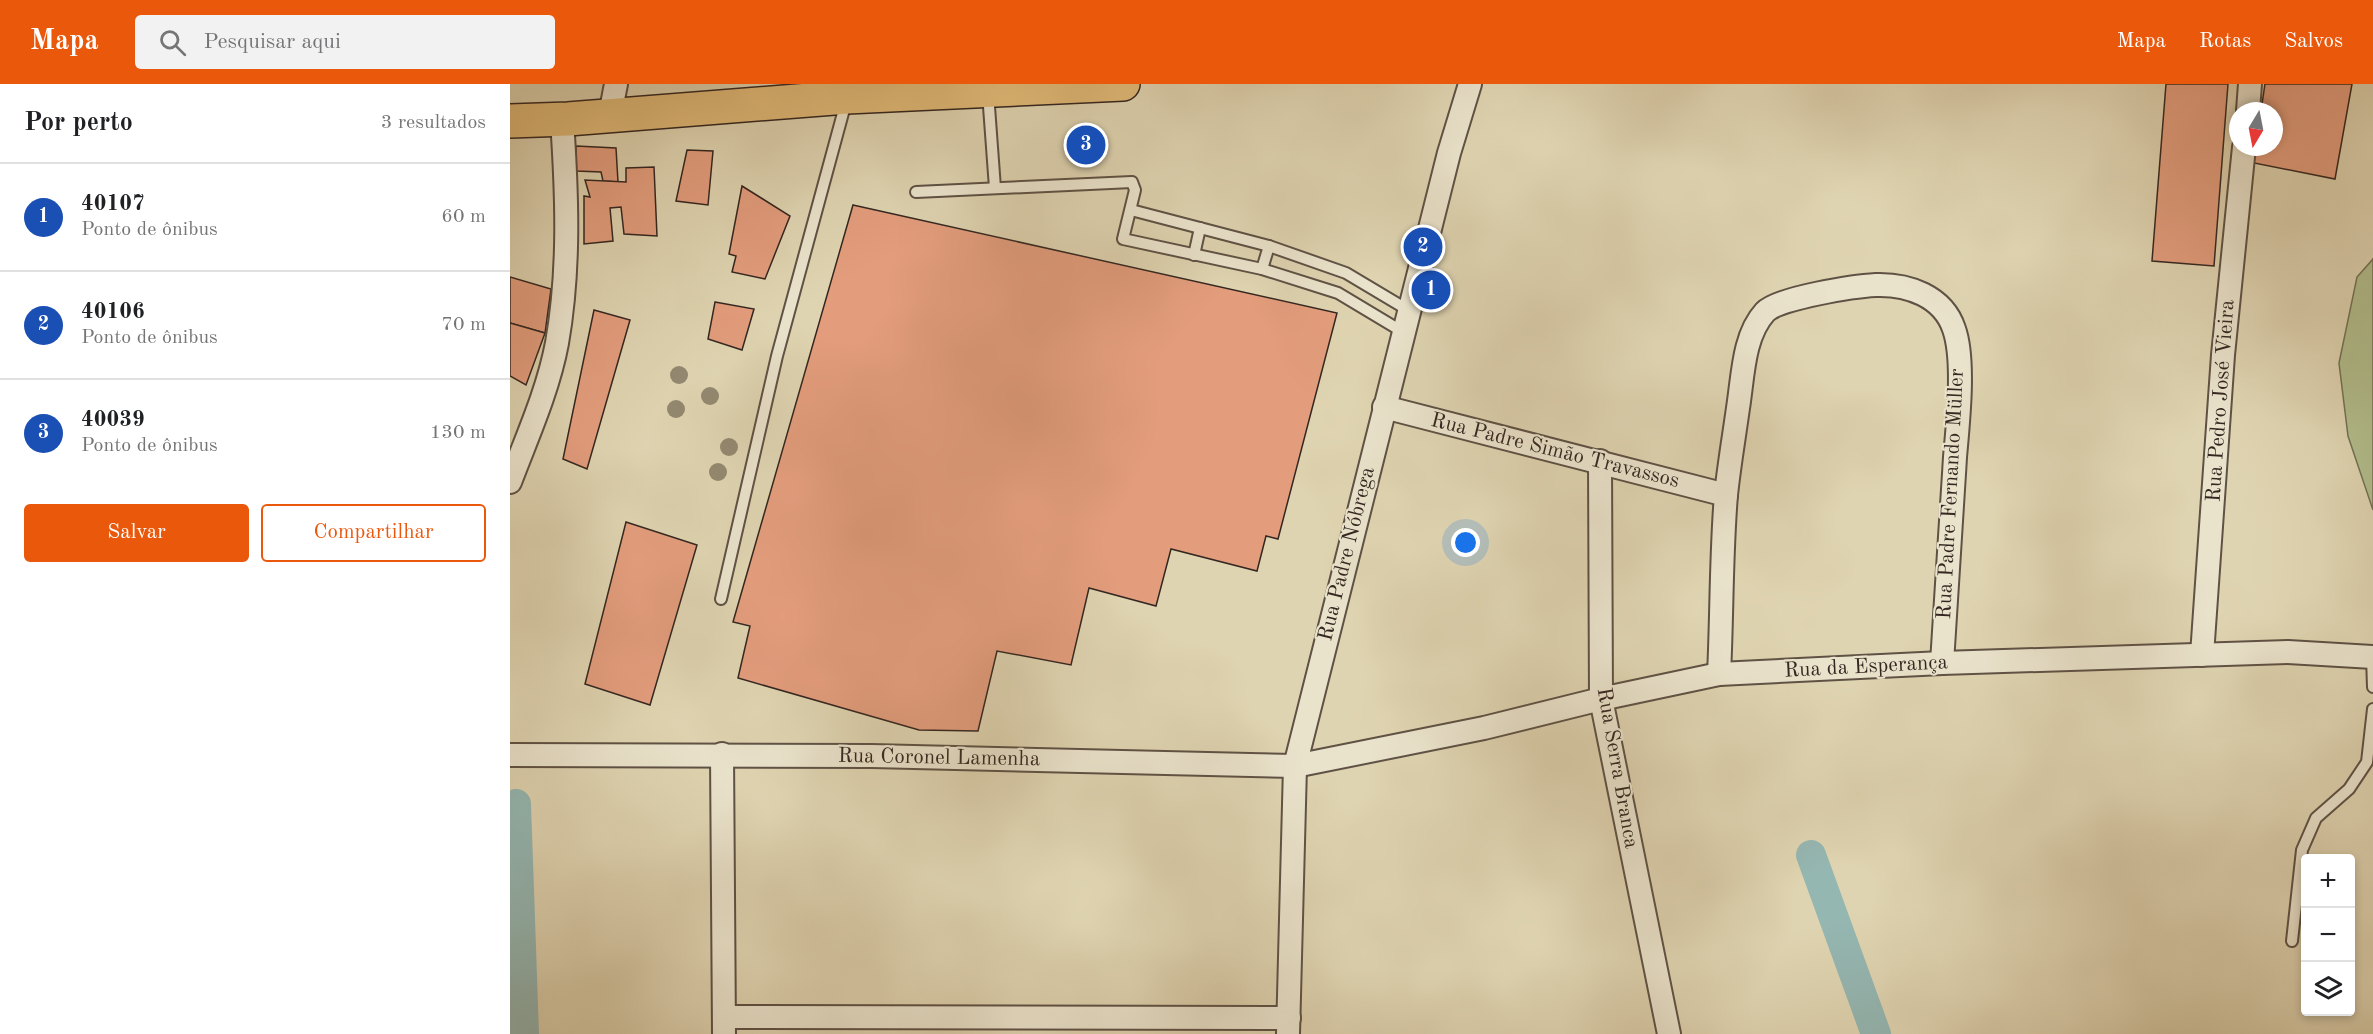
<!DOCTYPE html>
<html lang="pt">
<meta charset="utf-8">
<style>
:root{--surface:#fff;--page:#f2f2f2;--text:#202124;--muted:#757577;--line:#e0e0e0;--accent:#ea580c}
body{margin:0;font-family:"Old Standard TT",serif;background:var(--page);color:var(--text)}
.controls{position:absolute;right:18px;bottom:18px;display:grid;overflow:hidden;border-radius:6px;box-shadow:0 3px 9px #0003}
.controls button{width:54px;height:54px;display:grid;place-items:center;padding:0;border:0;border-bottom:2px solid var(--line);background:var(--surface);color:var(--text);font:30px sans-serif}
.compass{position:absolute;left:1719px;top:18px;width:54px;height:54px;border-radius:50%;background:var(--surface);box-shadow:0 3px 9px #0003;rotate:190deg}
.you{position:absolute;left:956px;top:459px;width:21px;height:21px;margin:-15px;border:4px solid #fff;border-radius:50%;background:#1a73e8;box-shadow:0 0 0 9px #1a73e833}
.badge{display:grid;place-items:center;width:39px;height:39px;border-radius:50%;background:var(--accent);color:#fff;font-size:20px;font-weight:700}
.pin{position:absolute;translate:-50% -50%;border:3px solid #fff;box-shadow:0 2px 6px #0006}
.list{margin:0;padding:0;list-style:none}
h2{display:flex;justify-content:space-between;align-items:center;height:78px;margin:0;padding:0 24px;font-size:26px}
h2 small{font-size:20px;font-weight:400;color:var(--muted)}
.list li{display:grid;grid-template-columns:39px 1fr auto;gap:18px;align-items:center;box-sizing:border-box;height:108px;padding:0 24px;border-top:2px solid var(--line)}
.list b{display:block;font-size:22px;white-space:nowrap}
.list p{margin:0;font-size:20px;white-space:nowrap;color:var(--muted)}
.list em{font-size:20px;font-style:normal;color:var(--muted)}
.actions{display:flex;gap:12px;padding:18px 24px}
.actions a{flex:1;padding:14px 0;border:2px solid var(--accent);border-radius:6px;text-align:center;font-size:21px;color:var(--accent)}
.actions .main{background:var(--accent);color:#fff}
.icon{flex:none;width:33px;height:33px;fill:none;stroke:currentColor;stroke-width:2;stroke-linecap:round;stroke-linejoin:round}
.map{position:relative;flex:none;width:1863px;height:950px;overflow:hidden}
header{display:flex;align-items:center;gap:36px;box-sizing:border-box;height:84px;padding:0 30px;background:var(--accent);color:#fff}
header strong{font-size:28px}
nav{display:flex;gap:33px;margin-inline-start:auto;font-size:21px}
.search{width:420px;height:54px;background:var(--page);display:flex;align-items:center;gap:15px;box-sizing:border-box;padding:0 21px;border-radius:6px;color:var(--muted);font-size:22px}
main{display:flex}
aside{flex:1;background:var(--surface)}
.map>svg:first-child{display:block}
.green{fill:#b2bd8c;stroke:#737256;stroke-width:1.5}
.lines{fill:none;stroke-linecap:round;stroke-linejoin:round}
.canal{stroke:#95b7b2;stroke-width:30}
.building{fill:#e39d7d;stroke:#342721;stroke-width:1.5}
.service-casing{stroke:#5f5245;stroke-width:14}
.minor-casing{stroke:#5f5245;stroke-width:26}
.primary-casing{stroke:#342721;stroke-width:36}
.service{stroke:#eae3cc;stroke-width:10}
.minor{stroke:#eae3cc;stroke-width:22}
.primary{stroke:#e0ba78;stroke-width:33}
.tree{fill:#938971}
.labels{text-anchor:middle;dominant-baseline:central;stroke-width:4.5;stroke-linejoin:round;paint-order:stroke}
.street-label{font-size:21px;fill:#342721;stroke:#eae3cc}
</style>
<header>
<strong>Mapa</strong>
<div class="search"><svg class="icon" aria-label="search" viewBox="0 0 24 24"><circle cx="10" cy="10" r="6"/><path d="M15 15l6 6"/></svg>Pesquisar aqui</div>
<nav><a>Mapa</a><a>Rotas</a><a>Salvos</a></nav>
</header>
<main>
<aside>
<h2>Por perto<small>3 resultados</small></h2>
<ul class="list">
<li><span class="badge" style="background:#1a4fb4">1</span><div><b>40107</b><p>Ponto de ônibus</p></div><em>60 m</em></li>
<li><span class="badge" style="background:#1a4fb4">2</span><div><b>40106</b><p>Ponto de ônibus</p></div><em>70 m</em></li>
<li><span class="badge" style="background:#1a4fb4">3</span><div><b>40039</b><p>Ponto de ônibus</p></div><em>130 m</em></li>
</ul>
<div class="actions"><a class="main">Salvar</a><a>Compartilhar</a></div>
</aside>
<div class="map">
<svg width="1863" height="950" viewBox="0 0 1863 950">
<rect width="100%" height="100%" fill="#dfd4b1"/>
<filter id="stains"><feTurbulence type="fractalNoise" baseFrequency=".00333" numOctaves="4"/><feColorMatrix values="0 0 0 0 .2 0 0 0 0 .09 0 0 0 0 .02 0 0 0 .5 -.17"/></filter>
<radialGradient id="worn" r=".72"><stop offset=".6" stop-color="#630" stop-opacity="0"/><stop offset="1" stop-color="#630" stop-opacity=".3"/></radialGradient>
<!-- green -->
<polygon class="green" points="1863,175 1863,426 1838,352 1829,279 1847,193"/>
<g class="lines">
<!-- canal -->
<g class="canal">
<polyline points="6,720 14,950"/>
<polyline points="1301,771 1366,950"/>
</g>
</g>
<!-- building -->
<g class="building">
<polygon points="1656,0 1718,0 1704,182 1642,177"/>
<polygon points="1755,0 1842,0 1825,95 1744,79 1746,63 1764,63 1764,27 1751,27"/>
<polygon points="66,62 106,64 108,98 93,97 91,88 66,87"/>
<polygon points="177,66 203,67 198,121 166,117"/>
<polygon points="144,83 147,152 114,150 111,123 100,124 103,157 74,160 74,112 80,113 75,96 116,98 116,84"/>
<polygon points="232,102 280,132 255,195 222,188 226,172 219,170"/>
<polygon points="343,121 827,229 768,455 756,452 747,487 661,465 646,522 579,504 561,581 487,567 468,647 409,646 228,594 240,542 223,538"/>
<polygon points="0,193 41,205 35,249 0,239"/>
<polygon points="205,218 244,225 232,266 198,255"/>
<polygon points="84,226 120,236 77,385 53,375"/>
<polygon points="0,239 35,249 16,301 0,292"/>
<polygon points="116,438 187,461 140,621 75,600"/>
</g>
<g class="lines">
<defs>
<g id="service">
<polyline points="478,9 485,104"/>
<polyline points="406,108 622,98 625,106 613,155 752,185 828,209 893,248"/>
<polyline points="621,126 759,162 836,189 898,226"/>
<polyline points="684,171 690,144"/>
<polyline points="752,185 759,162"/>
<polyline points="211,515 267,272 336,18"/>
<polyline points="1862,573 1863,603"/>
<polyline points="1782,857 1792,766 1806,734 1839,705 1857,678 1863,625"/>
</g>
<g id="minor">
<polyline points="1738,27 1740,0"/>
<polyline points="100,31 106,0"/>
<polyline points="874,323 1216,411"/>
<polyline points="1090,377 1091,615 1159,950"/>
<path d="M 0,398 C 17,353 38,307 47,259 C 60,185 57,110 52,36"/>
<polyline points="1692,571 1713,271 1734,63"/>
<path d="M 1209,590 C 1212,531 1211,470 1216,411 C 1219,382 1224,353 1228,324 C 1233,293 1233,252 1255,228 C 1268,214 1345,202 1366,201 C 1398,200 1433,212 1444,245 C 1455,276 1448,339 1445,373 C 1441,442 1436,511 1432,579"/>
<polyline points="212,670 214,950"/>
<polyline points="0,671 362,672 785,682 974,644 1091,615 1209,590 1432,579 1778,568 1863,573"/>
<polyline points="214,933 779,934"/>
<polyline points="778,950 785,682 939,69 960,0"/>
</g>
<polyline id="primary" points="0,37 58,35 337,13 613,0"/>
</defs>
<!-- service casing -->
<use href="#service" class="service-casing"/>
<!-- minor casing -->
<use href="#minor" class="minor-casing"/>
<!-- primary casing -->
<use href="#primary" class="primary-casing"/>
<!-- service -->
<use href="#service" class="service"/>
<!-- minor -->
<use href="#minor" class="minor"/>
<!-- primary -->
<use href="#primary" class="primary"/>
</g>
<!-- trees -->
<g class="tree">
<circle cx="169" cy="291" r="9"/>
<circle cx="200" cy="312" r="9"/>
<circle cx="166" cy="325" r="9"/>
<circle cx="219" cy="363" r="9"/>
<circle cx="208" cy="388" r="9"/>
</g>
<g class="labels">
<!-- street labels -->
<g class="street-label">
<text transform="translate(1711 317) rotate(-86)">Rua Pedro José Vieira</text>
<text transform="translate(1045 367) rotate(14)">Rua Padre Simão Travassos</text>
<text transform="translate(1441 410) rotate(-87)">Rua Padre Fernando Müller</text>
<text transform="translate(837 470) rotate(-76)">Rua Padre Nóbrega</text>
<text transform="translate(1356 583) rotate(-3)">Rua da Esperança</text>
<text transform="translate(429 674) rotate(1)">Rua Coronel Lamenha</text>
<text transform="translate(1107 684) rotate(80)">Rua Serra Branca</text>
</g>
</g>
<rect width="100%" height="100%" filter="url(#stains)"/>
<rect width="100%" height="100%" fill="url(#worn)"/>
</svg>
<div class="controls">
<button>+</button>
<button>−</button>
<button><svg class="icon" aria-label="layers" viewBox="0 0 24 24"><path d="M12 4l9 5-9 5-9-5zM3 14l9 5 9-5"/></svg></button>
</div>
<svg class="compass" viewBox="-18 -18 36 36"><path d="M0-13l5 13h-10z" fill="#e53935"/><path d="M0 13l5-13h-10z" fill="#757577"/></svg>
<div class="you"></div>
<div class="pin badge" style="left:921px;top:206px;background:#1a4fb4">1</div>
<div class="pin badge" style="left:913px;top:163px;background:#1a4fb4">2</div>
<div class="pin badge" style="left:576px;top:61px;background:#1a4fb4">3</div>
</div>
</main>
